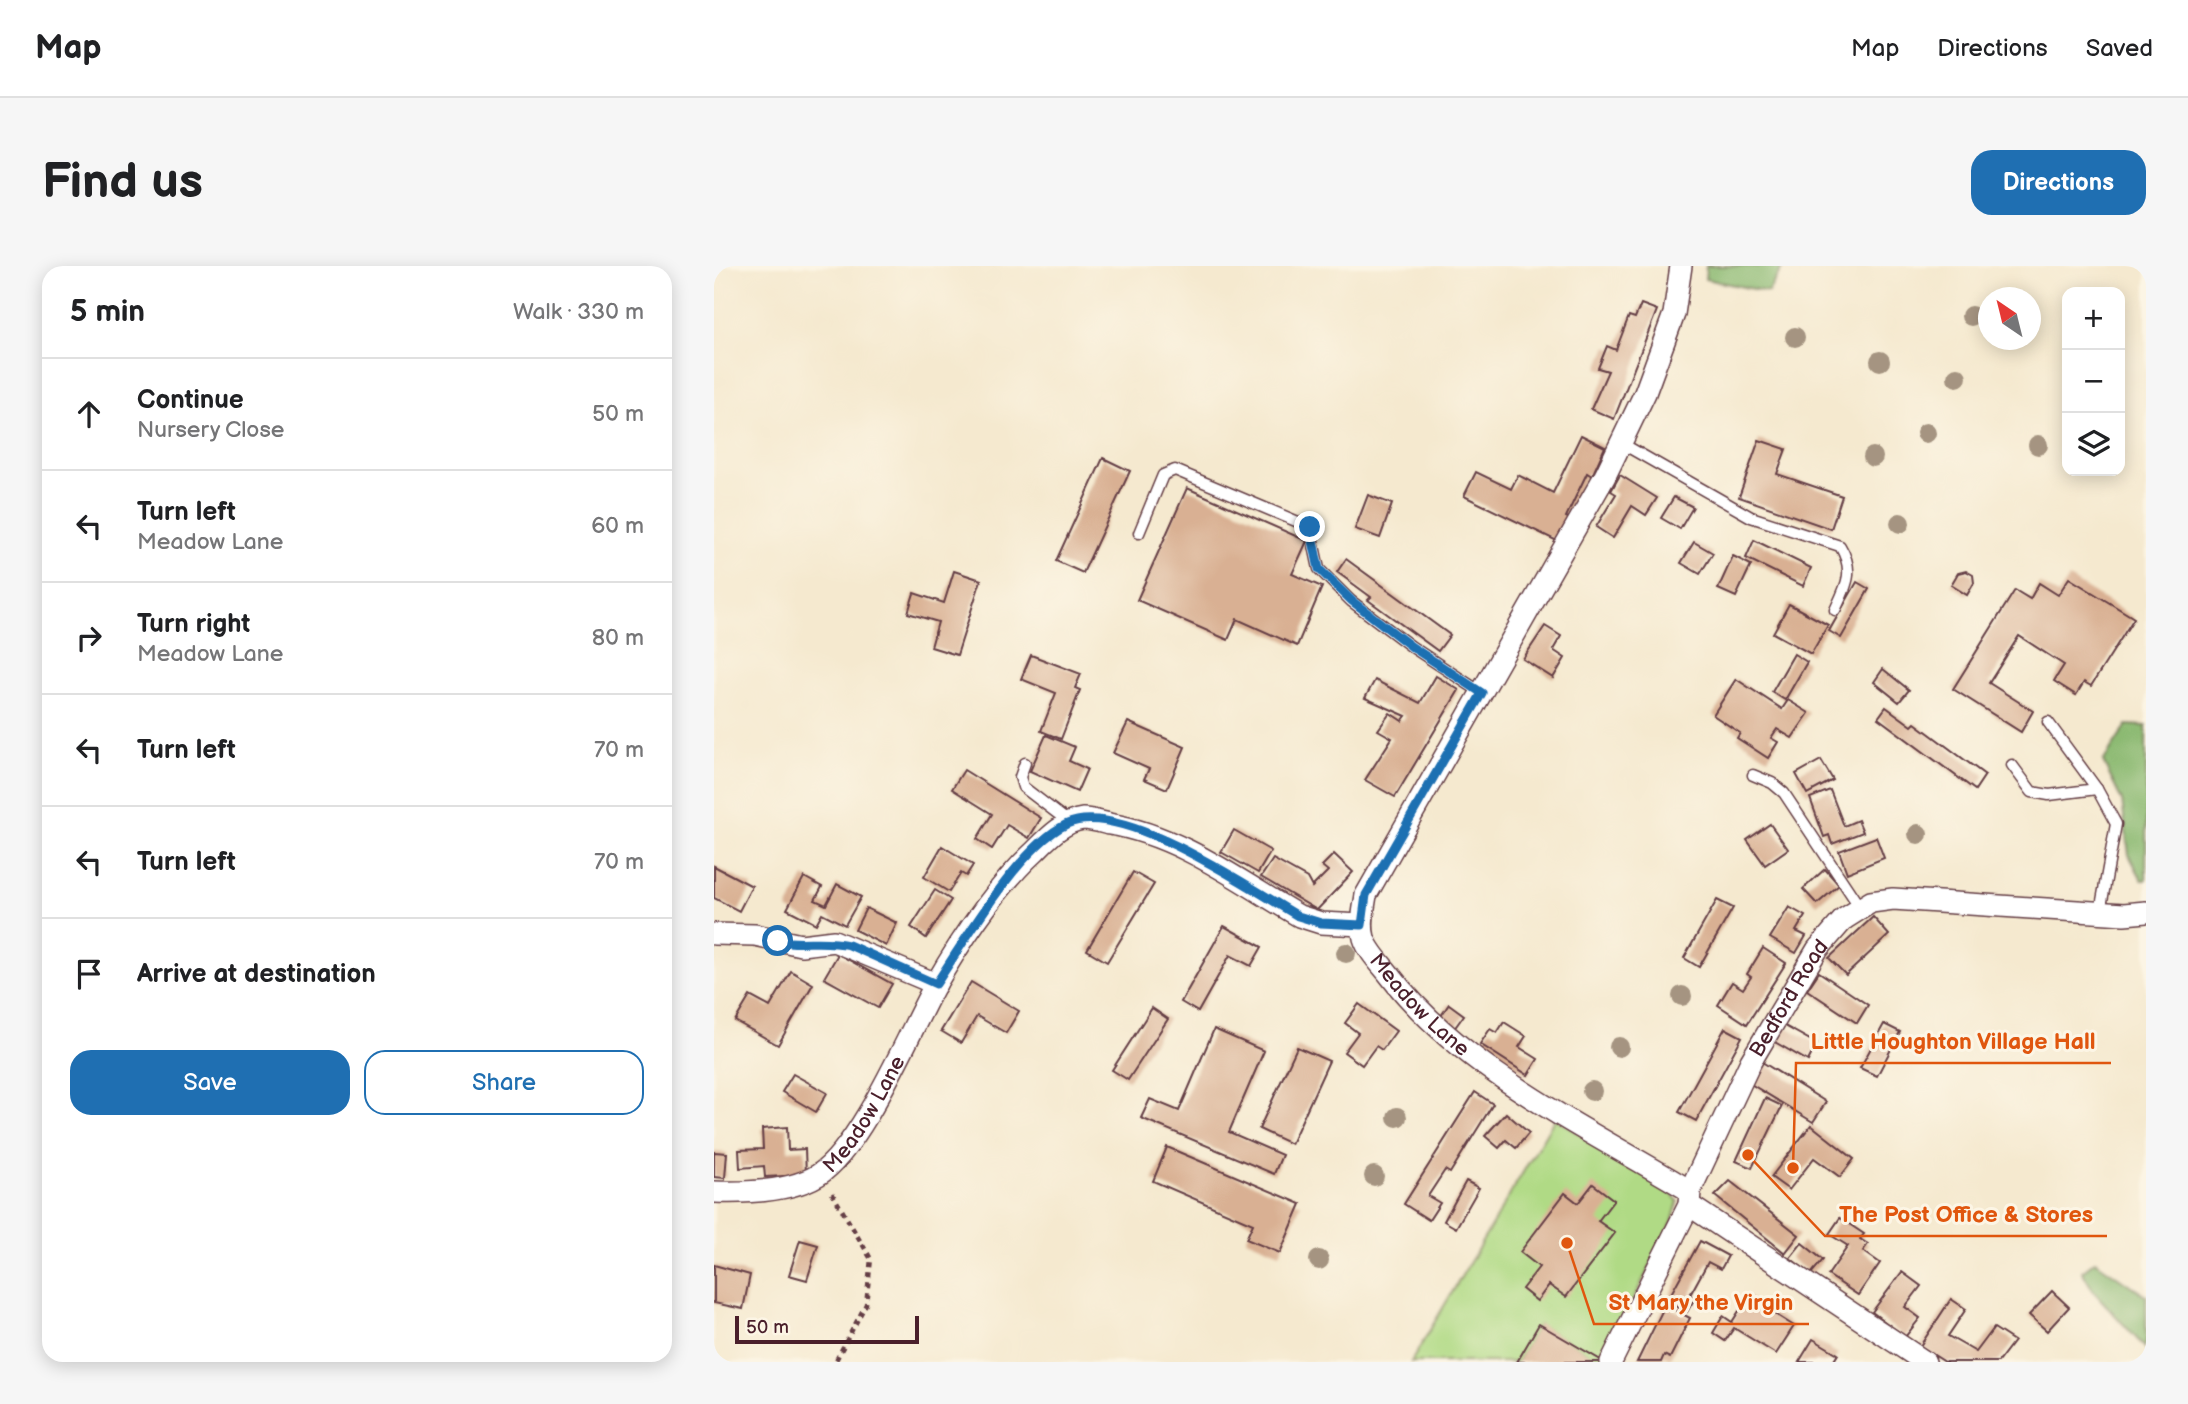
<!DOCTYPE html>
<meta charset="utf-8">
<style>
:root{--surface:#fff;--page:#f6f6f6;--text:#202124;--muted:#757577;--line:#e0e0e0;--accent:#1f6fb2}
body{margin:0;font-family:"Balsamiq Sans",sans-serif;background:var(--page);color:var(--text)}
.controls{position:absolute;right:21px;top:21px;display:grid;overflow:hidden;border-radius:14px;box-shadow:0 4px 18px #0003}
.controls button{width:63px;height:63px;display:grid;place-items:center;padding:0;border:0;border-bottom:2px solid var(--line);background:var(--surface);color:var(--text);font:35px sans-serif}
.compass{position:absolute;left:1264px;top:21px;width:63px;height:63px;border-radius:50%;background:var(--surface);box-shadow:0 4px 18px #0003;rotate:325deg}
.scale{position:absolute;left:21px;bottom:18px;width:184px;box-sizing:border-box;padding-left:7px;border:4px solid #4a1f2b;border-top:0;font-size:19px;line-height:24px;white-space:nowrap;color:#4a1f2b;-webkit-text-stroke:5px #fcf5e5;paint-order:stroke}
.stop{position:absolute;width:21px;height:21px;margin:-16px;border:5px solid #1f6fb2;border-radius:50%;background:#fff}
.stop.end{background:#1f6fb2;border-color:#fff;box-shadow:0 2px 7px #0008}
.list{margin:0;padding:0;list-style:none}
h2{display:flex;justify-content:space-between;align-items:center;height:91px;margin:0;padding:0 28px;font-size:30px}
h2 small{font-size:23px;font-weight:400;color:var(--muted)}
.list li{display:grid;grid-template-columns:46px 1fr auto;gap:21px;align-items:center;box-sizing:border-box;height:112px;padding:0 28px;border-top:2px solid var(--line)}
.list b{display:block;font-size:26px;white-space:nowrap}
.list p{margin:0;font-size:23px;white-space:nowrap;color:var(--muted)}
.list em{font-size:23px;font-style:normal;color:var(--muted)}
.actions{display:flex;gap:14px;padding:21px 28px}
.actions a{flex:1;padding:16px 0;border:2px solid var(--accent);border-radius:21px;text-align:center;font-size:24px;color:var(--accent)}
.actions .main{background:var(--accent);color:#fff}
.icon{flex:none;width:38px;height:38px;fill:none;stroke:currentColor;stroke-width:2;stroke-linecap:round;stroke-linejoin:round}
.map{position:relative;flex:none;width:1432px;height:1096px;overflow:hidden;border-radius:21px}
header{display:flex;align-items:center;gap:42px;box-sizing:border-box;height:98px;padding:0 35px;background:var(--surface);border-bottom:2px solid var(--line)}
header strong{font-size:33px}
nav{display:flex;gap:38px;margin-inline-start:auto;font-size:24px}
.intro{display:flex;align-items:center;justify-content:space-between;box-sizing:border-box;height:168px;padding:0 42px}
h1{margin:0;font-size:49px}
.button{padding:18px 32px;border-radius:21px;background:var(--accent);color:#fff;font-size:24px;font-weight:700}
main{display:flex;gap:42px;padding:0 42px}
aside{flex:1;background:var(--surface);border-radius:21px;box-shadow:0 4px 18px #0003}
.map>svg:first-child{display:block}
.green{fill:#b0da85;stroke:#7d7c58;stroke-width:2}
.forest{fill:#8cba72;stroke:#6b6c4e;stroke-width:2}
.building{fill:#d9b093}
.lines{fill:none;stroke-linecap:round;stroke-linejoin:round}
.lane-casing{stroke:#643d44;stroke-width:13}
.street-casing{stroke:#643d44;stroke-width:24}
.path{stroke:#643d44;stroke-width:4.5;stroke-dasharray:5 5;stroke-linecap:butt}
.lane{stroke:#fff;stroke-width:10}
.street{stroke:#fff;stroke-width:21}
.tree{fill:#a59481}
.route{stroke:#1f6fb2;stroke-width:9}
.labels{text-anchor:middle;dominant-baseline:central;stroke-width:6;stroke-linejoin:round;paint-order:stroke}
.street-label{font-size:21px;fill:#4a1f2b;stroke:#fcf5e5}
.leader{fill:none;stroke:#e0560e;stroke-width:2.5}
.callout-dot{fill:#e0560e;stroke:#fcf5e5;stroke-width:2.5}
.callout-label{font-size:23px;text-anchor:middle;font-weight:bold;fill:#e0560e;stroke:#fcf5e5;stroke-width:6;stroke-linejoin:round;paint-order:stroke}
</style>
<header>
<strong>Map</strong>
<nav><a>Map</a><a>Directions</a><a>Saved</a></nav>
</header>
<div class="intro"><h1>Find us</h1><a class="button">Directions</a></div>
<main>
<aside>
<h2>5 min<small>Walk · 330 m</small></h2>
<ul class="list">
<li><svg class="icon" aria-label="ahead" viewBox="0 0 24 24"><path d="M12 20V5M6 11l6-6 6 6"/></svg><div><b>Continue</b><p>Nursery Close</p></div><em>50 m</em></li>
<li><svg class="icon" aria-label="left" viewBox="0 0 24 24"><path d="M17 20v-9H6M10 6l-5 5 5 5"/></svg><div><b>Turn left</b><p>Meadow Lane</p></div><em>60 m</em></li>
<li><svg class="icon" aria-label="right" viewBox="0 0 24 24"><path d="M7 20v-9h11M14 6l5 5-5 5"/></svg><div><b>Turn right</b><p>Meadow Lane</p></div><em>80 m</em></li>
<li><svg class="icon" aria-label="left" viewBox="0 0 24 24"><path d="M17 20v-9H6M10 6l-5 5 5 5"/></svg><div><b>Turn left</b></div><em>70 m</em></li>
<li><svg class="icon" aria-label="left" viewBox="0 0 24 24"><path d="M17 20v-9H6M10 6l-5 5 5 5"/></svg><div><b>Turn left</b></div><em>70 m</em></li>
<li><svg class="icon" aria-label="arrive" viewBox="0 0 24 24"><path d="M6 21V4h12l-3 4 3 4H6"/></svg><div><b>Arrive at destination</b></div></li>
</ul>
<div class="actions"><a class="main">Save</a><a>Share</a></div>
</aside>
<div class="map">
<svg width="1432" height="1096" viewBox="0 0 1432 1096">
<rect width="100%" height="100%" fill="#fcf5e5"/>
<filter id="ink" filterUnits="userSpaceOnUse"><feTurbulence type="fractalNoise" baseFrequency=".0143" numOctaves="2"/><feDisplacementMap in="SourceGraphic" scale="14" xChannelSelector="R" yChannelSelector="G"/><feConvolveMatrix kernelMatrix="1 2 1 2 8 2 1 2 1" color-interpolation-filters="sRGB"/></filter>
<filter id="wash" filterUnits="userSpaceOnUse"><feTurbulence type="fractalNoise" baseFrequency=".00686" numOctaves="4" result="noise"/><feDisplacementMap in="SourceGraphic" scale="28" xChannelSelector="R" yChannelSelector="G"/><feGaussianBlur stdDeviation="1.57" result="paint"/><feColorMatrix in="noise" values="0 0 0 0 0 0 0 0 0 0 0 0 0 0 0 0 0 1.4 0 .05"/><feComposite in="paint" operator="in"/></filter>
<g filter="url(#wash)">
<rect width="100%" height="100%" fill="#f5e9cf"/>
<!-- green -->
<polygon class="green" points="841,852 954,924 964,935 958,957 888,1095 825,1059 803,1096 697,1096"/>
<!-- forest -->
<g class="forest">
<polygon points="992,0 1069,0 1054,26 991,13"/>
<polygon points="1413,459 1432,460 1432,614 1428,614 1415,589 1408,535 1389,496"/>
<polygon points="1381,995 1432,1030 1432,1083 1380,1026 1368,1005"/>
</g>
<g id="blocks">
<!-- building -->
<g class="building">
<polygon points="927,38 943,44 900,153 877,143 894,105 884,102 893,80 902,84 915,50 921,52"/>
<polygon points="867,169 891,181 878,210 873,207 852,251 856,253 845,276 750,230 762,206 797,223 804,209 839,227"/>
<polygon points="1045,174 1072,183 1063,208 1128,230 1117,263 1025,231"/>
<polygon points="389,192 416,205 369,307 342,295"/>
<polygon points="906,209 943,232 932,249 918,240 899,272 882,261 902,228 897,225"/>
<polygon points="473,222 593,275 578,308 608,321 583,380 523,353 514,374 423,334"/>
<polygon points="654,229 678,238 666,272 641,263"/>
<polygon points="960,231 979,241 966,263 947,252"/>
<polygon points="1040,274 1097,302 1089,320 1032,292"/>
<polygon points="980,276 999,287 986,308 967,297"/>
<polygon points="1019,290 1037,299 1022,331 1004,323"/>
<polygon points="632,293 736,369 724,385 654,334 657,331 623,306"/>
<polygon points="240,305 267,314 243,389 217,381 224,356 194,347 200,327 230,337"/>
<polygon points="1252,305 1259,309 1260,317 1253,329 1237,319 1244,307"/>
<polygon points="1355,312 1420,352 1377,420 1370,416 1362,429 1340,415 1350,399 1305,370 1275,417 1319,445 1307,466 1239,423 1301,324 1316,333 1325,317 1344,329"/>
<polygon points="1143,316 1155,323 1127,372 1115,365"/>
<polygon points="1075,338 1114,359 1097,388 1059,367"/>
<polygon points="831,360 847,370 839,384 851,392 839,412 809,393"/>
<polygon points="1080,388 1093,396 1071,434 1058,426"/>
<polygon points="317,389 367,408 361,422 366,424 347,473 327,465 342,427 307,413"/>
<polygon points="1169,403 1195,424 1185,436 1160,416"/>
<polygon points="722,410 745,424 681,531 651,514 678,472 664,464 676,447 688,455 692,450 651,432 661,414 706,437"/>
<polygon points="1022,413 1068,443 1074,434 1095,447 1078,472 1063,463 1057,472 1064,476 1054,492 1023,472 1026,467 999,449"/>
<polygon points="1172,441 1198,460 1201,457 1271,509 1261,524 1164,452"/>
<polygon points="414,456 471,481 453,523 430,513 435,503 399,487"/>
<polygon points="332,469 361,481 355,495 373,503 363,526 316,505"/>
<polygon points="1107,494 1119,514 1093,528 1082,508"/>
<polygon points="250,504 327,552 315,572 293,559 278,583 263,573 278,548 238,523"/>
<polygon points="1116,524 1130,560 1144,554 1149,566 1118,578 1115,569 1110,571 1096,532"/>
<polygon points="1056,558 1074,583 1051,599 1033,574"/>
<polygon points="520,564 557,585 544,607 507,586"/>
<polygon points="1162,571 1170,592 1133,607 1125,585"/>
<polygon points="228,580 259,599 252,610 247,607 235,626 210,611"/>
<polygon points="620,588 639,606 603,644 547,611 559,593 593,612 598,621 614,605 608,600"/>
<polygon points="0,600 38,620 25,645 0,632"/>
<polygon points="1111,603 1125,619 1103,638 1089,623"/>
<polygon points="419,606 440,618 393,696 373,684"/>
<polygon points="90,611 108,621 101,634 112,639 123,618 147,631 131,659 108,647 102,658 73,643"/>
<polygon points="221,624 237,634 212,672 197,661"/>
<polygon points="1003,634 1019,642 985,701 970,692"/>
<polygon points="1075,641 1091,650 1082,665 1092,670 1082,687 1056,672"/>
<polygon points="152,642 183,657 172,680 141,664"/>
<polygon points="1159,651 1175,669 1132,709 1115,692"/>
<polygon points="510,660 548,681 537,700 516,689 484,746 467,736"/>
<polygon points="1049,682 1072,697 1033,758 1004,739 1018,716 1029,723 1037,711 1033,708"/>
<polygon points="124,688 178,718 164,742 110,712"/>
<polygon points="77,705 99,718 64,779 21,755 36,730 56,741"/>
<polygon points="1105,706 1154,739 1143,757 1093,724"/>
<polygon points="257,716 305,745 292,767 263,750 247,777 227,765"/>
<polygon points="645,738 682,765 668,784 662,780 648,799 630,786 644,767 631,757"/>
<polygon points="735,738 750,749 740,763 725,753"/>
<polygon points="438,742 454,753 414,814 398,804"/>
<polygon points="790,756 812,770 805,781 824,793 814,809 766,778 776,763 783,767"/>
<polygon points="1170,758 1186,766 1163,810 1146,802"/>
<polygon points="1069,759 1103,778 1094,795 1059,775"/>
<polygon points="1011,762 1028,771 982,855 965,846"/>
<polygon points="500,763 550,785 515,866 568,889 560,908 427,852 436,833 465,845"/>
<polygon points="583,781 615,795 577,878 545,863"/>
<polygon points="1048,796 1112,836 1099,856 1035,817"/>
<polygon points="79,808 113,827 102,846 68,826"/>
<polygon points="761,826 779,838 736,907 731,904 714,930 726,937 715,954 690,938"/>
<polygon points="1051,832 1068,840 1038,902 1022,895"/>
<polygon points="792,847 815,867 802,882 792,874 785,882 771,870"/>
<polygon points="1097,859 1140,893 1126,911 1100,892 1075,924 1057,911"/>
<polygon points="73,861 74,884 91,883 92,909 51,911 50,900 26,902 25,884 49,883 48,863"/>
<polygon points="453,881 587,938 566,987 532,973 539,958 439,915"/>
<polygon points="0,886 13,887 11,912 0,911"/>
<polygon points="752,915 765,922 742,962 730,955"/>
<polygon points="1016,915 1085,969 1071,987 1001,930"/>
<polygon points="879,918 900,934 884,955 901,967 852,1031 835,1019 823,1035 808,1023 825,1001 806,986 851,927 864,937"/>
<polygon points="1126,952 1150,968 1146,973 1154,978 1149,985 1166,997 1144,1029 1114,1009 1134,980 1115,968"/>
<polygon points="86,974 104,979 93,1014 75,1009"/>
<polygon points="986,975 1014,990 1007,1003 994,996 976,1029 981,1032 973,1046 953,1035"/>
<polygon points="1088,977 1109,994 1097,1008 1076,992"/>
<polygon points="0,999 36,1009 29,1043 0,1037"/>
<polygon points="1188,1006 1207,1020 1191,1041 1206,1052 1191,1071 1158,1046"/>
<polygon points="1338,1025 1355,1041 1333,1065 1315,1049"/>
<polygon points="1034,1031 1080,1060 1062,1088 1020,1062 1011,1075 999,1067 1009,1050 1018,1056"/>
<polygon points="1237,1033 1252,1043 1234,1070 1262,1086 1280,1062 1300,1075 1284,1096 1231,1096 1206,1080"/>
<polygon points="951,1039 976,1052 956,1092 950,1089 947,1096 923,1096"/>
<polygon points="825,1058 890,1096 803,1096"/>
<polygon points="1099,1073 1124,1088 1119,1096 1085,1096"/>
</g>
</g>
</g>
<g filter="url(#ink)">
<use href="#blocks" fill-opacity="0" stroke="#643d44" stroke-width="2"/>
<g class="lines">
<defs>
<g id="lane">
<path d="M 907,177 L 1037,251 L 1126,280 C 1141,305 1133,319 1121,344"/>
<polyline points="425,267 449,209 461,204 596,261 605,303 637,335 698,381 768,427"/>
<polyline points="1334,456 1383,523 1402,558 1386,646"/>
<polyline points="311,497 306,511 309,521 356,557"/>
<polyline points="1298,499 1318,526 1335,529 1383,523"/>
<polyline points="1039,509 1058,517 1070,527 1147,643"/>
</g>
<g id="street">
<path id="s1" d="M 967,0 L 960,48 L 931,127 L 891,210 L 652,629 C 650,643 646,658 650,672 C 654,685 666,697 674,707 C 747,804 874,863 976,925"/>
<polyline points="0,668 41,669 87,679 120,675 222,718"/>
<path id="s2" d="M 0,926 C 31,927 76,926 104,909 C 147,882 194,769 220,721 C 247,674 281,622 321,585 C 334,572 350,555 369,553 C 377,553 387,556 395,558 C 465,569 525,615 585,650 L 607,657 L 648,659"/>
<polyline points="975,939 1211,1096"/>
<path id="s3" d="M 897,1096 L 975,939 L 976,925 L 1037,795 L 1103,684 L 1130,653 L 1157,636 L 1179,633 L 1410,648 L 1432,646"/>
</g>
</defs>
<!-- lane casing -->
<use href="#lane" class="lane-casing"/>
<!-- street casing -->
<use href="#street" class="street-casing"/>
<!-- path -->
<polyline class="path" points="118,927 157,993 152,1038 121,1096"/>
<!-- lane -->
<use href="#lane" class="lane"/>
<!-- street -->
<use href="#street" class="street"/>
</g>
<!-- trees -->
<g class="tree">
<circle cx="1257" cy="50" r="10"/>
<circle cx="1081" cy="71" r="10"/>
<circle cx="1166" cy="95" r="10"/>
<circle cx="1243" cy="111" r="10"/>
<circle cx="1212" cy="167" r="10"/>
<circle cx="1324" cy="179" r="10"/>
<circle cx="1159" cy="191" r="10"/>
<circle cx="1186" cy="257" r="10"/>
<circle cx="1204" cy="568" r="10"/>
<circle cx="632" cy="687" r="10"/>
<circle cx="968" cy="730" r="10"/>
<circle cx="905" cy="781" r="10"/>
<circle cx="878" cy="825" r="10"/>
<circle cx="683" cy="851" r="10"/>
<circle cx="660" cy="910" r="10"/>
<circle cx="605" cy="994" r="10"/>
</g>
</g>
<g class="lines" filter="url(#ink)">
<!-- route -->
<path class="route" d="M 64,675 C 88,679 111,673 135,679 L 222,718 C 251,674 306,580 353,558 C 408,533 536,622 584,650 L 607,657 L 648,659 L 652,629 L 768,427 L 698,381 L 638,335 L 605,303 L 596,261"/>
</g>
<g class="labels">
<!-- street labels -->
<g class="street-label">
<text stroke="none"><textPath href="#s3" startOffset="406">Bedford Road</textPath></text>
<text stroke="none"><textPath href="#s1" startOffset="838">Meadow Lane</textPath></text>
<text stroke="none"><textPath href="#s2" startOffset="184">Meadow Lane</textPath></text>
</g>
</g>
<!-- callouts -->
<path class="leader" d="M1079 902L1082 797H1397M1034 889L1111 970H1393M853 977L880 1058H1095"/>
<g class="callout-dot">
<circle cx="1079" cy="902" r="7"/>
<circle cx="1034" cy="889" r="7"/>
<circle cx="853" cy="977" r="7"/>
</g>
<g class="callout-label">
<text x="1239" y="783">Little Houghton Village Hall</text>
<text x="1252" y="956">The Post Office &amp; Stores</text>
<text x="987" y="1044">St Mary the Virgin</text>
</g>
</svg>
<div class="controls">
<button>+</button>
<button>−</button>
<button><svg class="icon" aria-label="layers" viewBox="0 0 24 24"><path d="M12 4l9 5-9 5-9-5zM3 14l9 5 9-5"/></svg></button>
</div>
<svg class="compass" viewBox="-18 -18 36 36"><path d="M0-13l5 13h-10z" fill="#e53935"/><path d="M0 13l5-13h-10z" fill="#757577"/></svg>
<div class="scale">50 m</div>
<div class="stop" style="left:64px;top:675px"></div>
<div class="stop end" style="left:596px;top:261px"></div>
</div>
</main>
